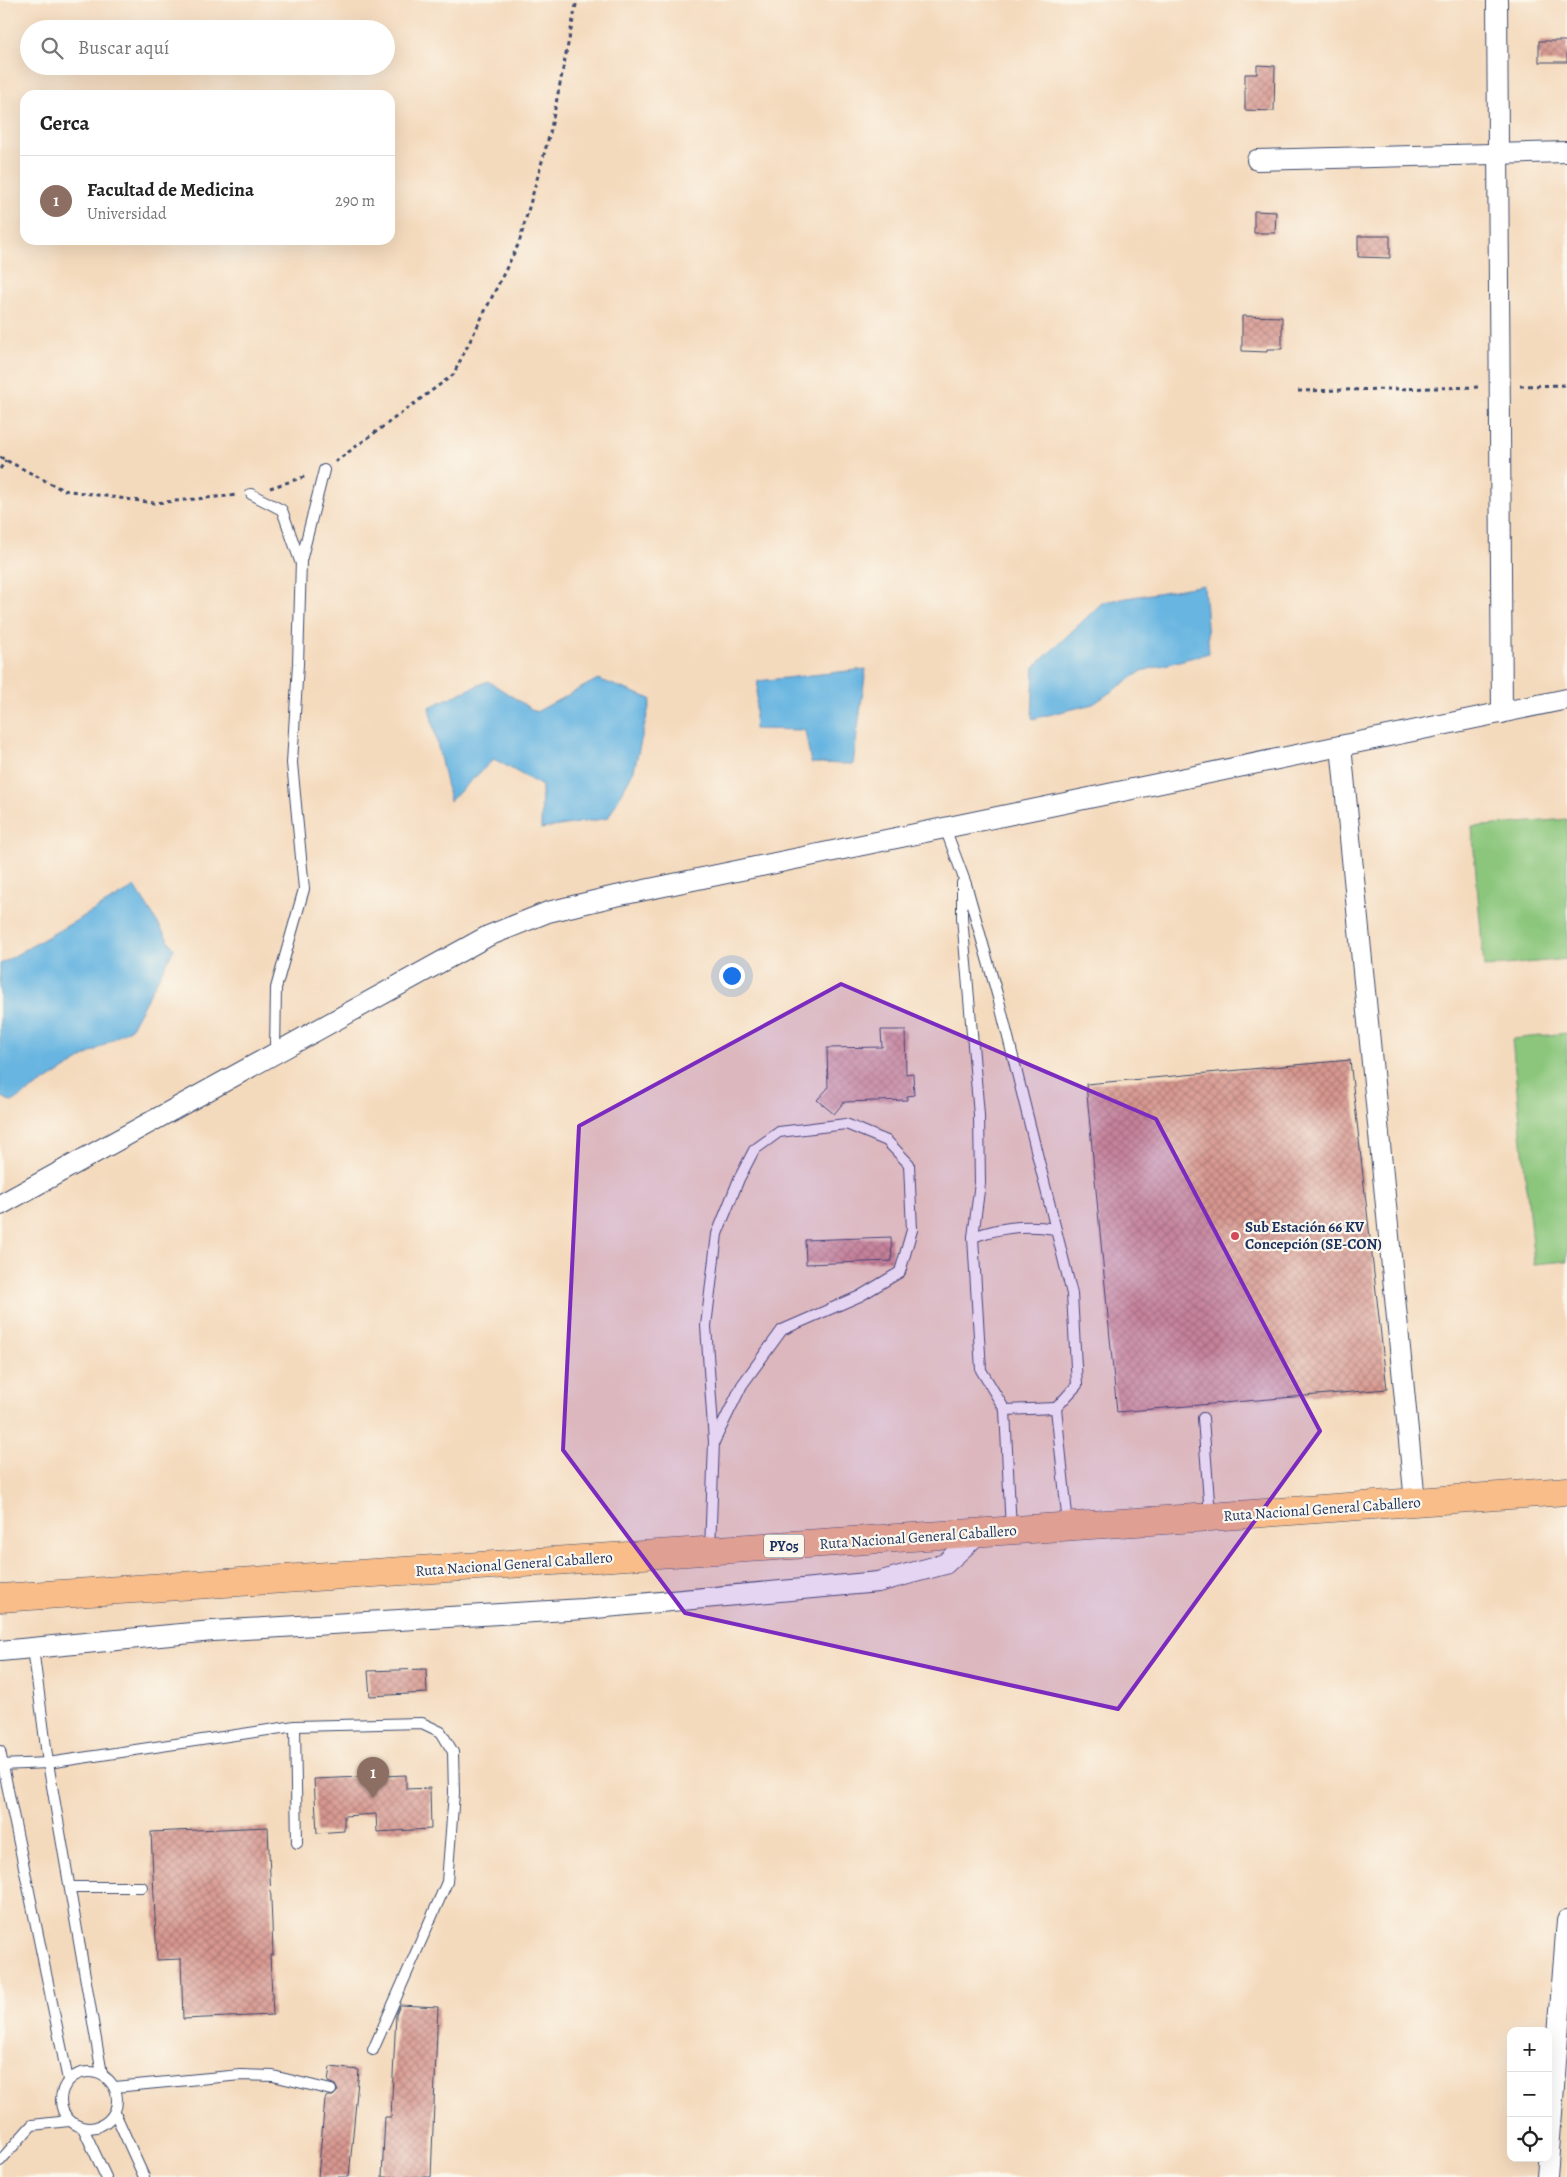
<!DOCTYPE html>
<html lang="es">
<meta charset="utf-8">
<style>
:root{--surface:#fff;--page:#f6f6f6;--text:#222;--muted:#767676;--line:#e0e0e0;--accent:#d1495b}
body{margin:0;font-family:Alegreya,serif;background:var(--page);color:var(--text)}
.controls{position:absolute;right:15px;bottom:15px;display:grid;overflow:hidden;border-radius:10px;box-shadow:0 5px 20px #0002}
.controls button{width:45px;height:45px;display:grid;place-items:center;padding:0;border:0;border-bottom:1px solid var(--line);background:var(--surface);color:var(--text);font:25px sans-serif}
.you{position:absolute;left:731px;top:975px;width:18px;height:18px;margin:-12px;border:4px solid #fff;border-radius:50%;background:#1a73e8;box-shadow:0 0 0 8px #1a73e833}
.badge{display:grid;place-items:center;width:32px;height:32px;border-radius:50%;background:var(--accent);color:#fff;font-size:16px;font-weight:700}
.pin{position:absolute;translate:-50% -41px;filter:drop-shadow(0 1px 2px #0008)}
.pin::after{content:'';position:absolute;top:26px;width:18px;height:15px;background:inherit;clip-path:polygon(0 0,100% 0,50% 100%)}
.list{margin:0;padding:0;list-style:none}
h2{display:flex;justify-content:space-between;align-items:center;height:65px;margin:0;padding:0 20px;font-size:21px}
h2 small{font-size:16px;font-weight:400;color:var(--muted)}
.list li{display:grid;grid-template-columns:32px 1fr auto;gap:15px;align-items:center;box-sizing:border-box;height:90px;padding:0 20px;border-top:1px solid var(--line)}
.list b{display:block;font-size:19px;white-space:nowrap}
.list p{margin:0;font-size:16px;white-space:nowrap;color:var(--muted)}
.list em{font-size:16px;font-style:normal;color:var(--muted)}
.icon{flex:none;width:28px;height:28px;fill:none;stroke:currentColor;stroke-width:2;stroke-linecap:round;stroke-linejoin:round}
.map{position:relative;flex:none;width:1567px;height:2177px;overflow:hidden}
.search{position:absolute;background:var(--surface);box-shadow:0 5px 20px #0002;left:20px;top:20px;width:375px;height:55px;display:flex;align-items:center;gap:12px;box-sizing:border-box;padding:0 18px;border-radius:28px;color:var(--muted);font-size:19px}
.panel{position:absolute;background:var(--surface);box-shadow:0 5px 20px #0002;left:20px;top:90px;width:375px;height:155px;border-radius:15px}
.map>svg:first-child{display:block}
.grass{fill:#8bc67c;stroke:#537a6d}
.water{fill:#67b5e1;stroke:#4172a0}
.building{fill:url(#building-cross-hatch)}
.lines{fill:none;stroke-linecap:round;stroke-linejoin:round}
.service-casing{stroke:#3c496c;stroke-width:12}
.minor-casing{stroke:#3c496c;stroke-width:22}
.trunk-casing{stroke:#3c496c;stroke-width:29}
.path{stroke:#3c496c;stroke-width:3;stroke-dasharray:4 4;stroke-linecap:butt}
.service{stroke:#fff;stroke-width:10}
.minor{stroke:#fff;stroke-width:20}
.trunk{stroke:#f8bd89;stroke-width:28}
.marked{fill:#7b2cbf;fill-opacity:0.2;stroke:#7b2cbf;stroke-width:4;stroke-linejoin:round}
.poi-dot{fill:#d1495b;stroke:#fbf7ec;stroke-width:2}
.labels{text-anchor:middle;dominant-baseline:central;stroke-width:4.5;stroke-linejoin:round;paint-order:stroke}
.shield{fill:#fbf7ec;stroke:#5e6b89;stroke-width:1}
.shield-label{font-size:14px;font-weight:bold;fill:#1b2f5e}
.poi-label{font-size:15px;font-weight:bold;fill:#1b2f5e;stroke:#fbf7ec;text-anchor:start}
.street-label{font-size:15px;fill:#1b2f5e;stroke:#fbf7ec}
</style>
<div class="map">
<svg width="1567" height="2177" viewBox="0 0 1567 2177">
<defs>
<pattern id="building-cross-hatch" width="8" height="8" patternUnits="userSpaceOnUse" patternTransform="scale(1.25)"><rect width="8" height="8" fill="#d8978f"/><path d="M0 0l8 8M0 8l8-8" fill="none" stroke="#ae7c78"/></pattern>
</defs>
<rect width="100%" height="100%" fill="#fbf7ec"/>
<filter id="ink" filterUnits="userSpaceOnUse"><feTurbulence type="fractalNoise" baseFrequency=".02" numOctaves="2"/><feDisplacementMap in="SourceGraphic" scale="10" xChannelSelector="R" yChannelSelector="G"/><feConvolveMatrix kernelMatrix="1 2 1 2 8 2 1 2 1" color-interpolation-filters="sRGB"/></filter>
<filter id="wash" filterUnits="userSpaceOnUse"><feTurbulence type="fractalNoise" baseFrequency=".0096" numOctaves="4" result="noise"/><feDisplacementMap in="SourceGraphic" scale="20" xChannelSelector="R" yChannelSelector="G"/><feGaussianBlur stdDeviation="1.12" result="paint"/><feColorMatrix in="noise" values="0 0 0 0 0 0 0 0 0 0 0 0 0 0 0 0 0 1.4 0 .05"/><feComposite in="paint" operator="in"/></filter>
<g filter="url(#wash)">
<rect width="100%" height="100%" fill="#f4dabd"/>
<!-- grass -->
<g class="grass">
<polygon points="1567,819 1567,959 1484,967 1472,827"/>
<polygon points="1567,1033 1567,1261 1534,1264 1512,1039"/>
</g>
<!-- water -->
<g class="water">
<polygon points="1204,585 1209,653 1142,671 1093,704 1032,719 1034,667 1103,602"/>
<polygon points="866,669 853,764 811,763 805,730 754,729 758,681"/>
<polygon points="598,679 651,699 634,770 608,818 541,829 542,786 494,759 450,801 429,707 488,681 536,712"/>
<polygon points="135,887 174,949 131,1028 12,1102 0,1096 0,964"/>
</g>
<g id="blocks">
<!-- building -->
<g class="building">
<rect x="1539" y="41" width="28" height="21"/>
<polygon points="1257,65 1275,66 1274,111 1245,110 1245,74 1257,74"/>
<polygon points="1254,211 1276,212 1275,233 1254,233"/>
<polygon points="1358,236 1390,236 1390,258 1358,257"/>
<polygon points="1242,316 1282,317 1282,349 1267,349 1267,352 1242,351"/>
<polygon points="881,1030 905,1030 906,1074 913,1073 914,1095 907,1096 907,1100 844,1102 834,1114 817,1100 828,1088 827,1048 882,1047"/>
<polygon points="1350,1060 1387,1389 1117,1412 1086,1084"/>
<polygon points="891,1237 892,1261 806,1264 805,1240"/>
<polygon points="426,1669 427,1693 370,1696 368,1671"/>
<polygon points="406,1775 406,1789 430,1788 431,1829 377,1832 376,1814 344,1816 344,1831 317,1833 314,1779"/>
<polygon points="268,1827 272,1924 273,1955 270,1955 273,2015 183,2019 181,1959 157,1960 151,1832"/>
<polygon points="400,2005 438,2007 431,2177 382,2177 385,2117 391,2117 396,2015"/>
<polygon points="330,2067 359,2070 349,2177 318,2177 325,2099 327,2096 333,2096 338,2091 335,2085 328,2082"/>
</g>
</g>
</g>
<g filter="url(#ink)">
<use href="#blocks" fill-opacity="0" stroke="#3c496c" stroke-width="1"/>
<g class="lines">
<defs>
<g id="service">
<polyline points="251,494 282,510 300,561"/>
<polyline points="945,828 966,884 999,1001 1072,1294 1077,1385 1056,1408 1068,1525"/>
<polyline points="962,883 962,917 979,1115 980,1183 973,1237 981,1370 1005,1410 1011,1530"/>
<polyline points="275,1053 276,988 304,889 292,763 298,664 301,561 324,470"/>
<path d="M 973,1237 C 1000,1227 1027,1224 1055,1229"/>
<polyline points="1005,1410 1056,1408"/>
<polyline points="1203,1418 1210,1516"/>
<polyline points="710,1550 714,1442 742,1385 782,1330 860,1296 900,1272 912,1230 909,1164 887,1141 846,1124 779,1132 754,1150 739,1179 717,1234 706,1326 714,1442"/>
<polyline points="33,1648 48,1763 102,2074"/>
<polyline points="295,1726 297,1843"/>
<polyline points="0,1751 68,2080"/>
<polyline points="0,1765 48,1763 295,1726 422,1723 441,1732 453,1752 454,1793 447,1882 373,2050"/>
<polyline points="71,1887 142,1887"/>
<circle cx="89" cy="2100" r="28"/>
<polyline points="115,2087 241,2075 273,2076 331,2090"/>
<polyline points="115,2113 144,2177"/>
<polyline points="83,2128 106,2177"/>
<polyline points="0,2161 32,2125 69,2121"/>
</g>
<g id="minor">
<polyline points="1497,0 1502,713"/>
<polyline points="1257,160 1567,152"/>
<polyline points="1341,746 1415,1502"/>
<polyline points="0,1205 488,936 548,912 611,897 1567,699"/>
<polyline points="0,1651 213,1631 584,1609 878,1582 945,1564 980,1532"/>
<polyline points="1547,2177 1567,1920"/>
</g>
<polyline id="trunk" points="0,1598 1210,1517 1567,1491"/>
</defs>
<!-- service casing -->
<use href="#service" class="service-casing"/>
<!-- minor casing -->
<use href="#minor" class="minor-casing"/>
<!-- trunk casing -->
<use href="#trunk" class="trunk-casing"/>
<!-- path -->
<g class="path">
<polyline points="1520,386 1567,385"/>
<polyline points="1298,391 1481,387"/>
<polyline points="0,457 63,490 154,503 238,495"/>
<polyline points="335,462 453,375 519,243 550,133 577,0"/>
<polyline points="0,469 6,460"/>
<polyline points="270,488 307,476"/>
</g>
<!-- service -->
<use href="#service" class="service"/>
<!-- minor -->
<use href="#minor" class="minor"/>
<!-- trunk -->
<use href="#trunk" class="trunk"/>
</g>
</g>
<!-- marked area -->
<path class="marked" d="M 841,984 L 1156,1119 L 1320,1431 L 1118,1709 L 685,1613 L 563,1450 L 579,1126 Z"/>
<!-- markers -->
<circle class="poi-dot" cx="1235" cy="1236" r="5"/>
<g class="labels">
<!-- shield labels -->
<rect class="shield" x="764" y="1534.5" width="40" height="23" rx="4"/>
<g class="shield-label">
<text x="784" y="1546">PY05</text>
</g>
<!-- poi labels -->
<g class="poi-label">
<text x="1245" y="1227">Sub Estación 66 KV<tspan x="1245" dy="17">Concepción (SE-CON)</tspan></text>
</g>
<!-- street labels -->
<g class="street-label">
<text transform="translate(1322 1509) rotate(-4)">Ruta Nacional General Caballero</text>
<text transform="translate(918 1537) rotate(-4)">Ruta Nacional General Caballero</text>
<text transform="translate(514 1564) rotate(-4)">Ruta Nacional General Caballero</text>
</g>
</g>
</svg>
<div class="controls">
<button>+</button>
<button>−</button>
<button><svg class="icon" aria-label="locate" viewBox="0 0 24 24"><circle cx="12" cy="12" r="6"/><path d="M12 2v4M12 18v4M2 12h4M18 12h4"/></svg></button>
</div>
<div class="you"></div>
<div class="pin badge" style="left:373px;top:1798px;background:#8d6e63">1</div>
<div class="search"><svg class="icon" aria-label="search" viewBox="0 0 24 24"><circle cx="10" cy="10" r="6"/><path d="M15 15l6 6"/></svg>Buscar aquí</div>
<section class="panel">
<h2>Cerca<small></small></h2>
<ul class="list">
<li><span class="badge" style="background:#8d6e63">1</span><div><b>Facultad de Medicina</b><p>Universidad</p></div><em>290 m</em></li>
</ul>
</section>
</div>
